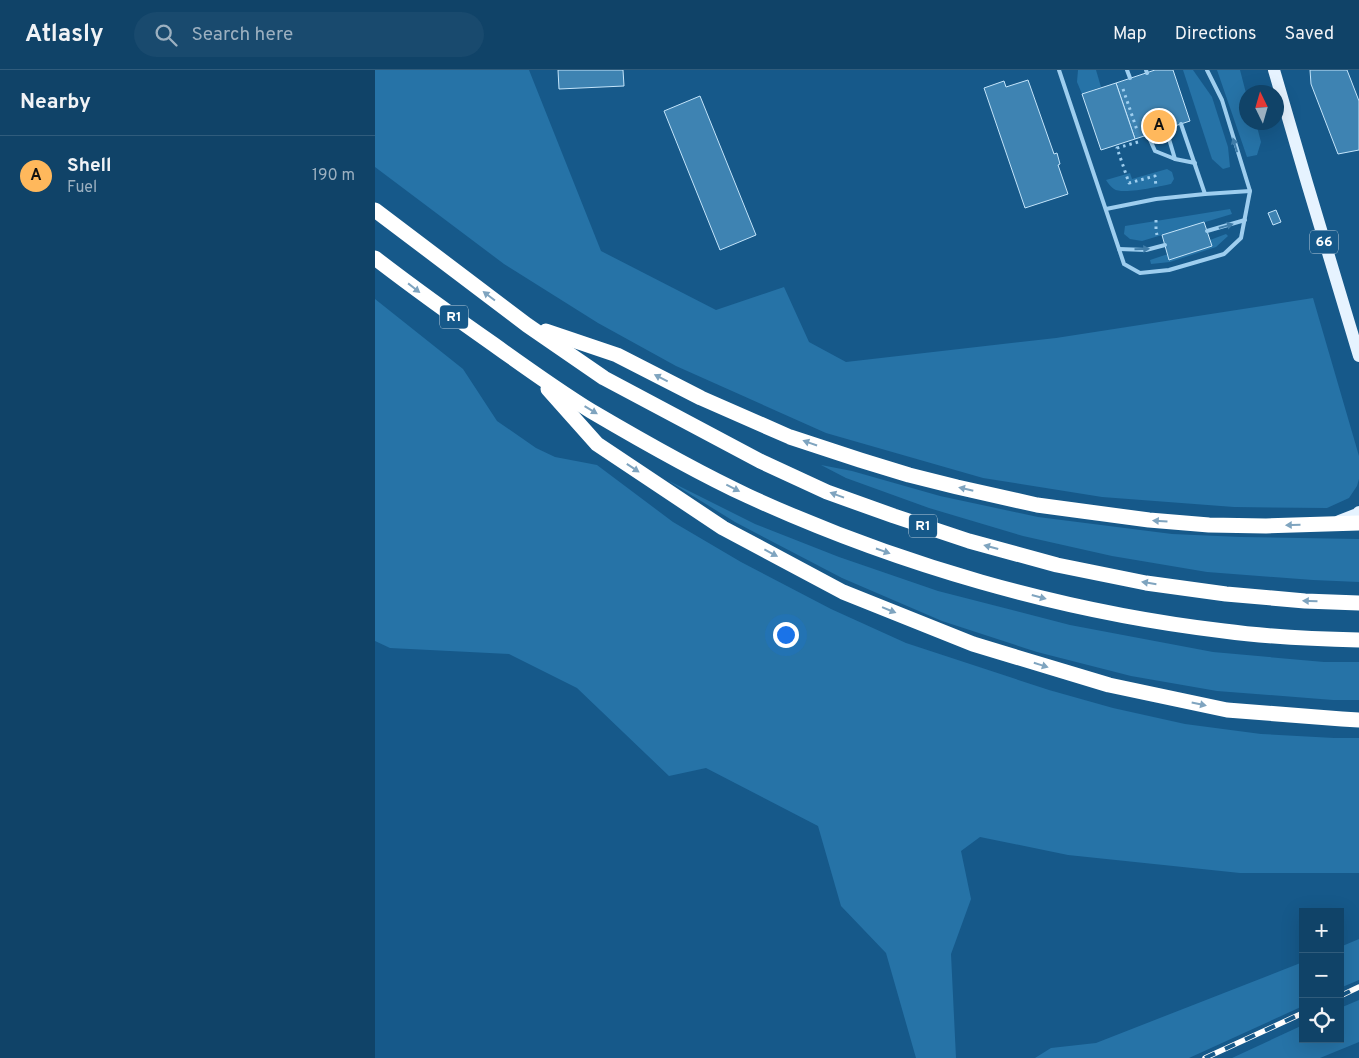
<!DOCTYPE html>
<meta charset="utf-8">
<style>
:root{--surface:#104368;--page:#194a6e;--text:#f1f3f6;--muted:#9cb0c0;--line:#305c7c;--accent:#ffb85c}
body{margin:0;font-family:Overpass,sans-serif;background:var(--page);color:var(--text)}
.controls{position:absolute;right:15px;bottom:15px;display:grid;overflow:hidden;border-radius:0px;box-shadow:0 5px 20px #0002}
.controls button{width:45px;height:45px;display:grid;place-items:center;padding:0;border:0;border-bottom:1px solid var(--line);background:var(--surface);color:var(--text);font:25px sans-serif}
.compass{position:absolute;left:864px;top:15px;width:45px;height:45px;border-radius:50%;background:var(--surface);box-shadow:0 5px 20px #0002;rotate:355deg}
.you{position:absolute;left:410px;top:564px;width:18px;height:18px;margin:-12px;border:4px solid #fff;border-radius:50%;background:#1a73e8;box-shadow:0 0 0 8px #1a73e833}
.badge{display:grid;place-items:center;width:32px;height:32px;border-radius:50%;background:var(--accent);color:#111;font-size:16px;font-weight:700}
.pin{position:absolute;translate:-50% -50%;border:2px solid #fff;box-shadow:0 1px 5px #0006}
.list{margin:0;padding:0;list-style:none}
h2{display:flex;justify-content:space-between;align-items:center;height:65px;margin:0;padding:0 20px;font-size:21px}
h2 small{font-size:16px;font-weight:400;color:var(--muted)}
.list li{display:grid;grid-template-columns:32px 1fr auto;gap:15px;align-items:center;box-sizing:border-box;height:80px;padding:0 20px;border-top:1px solid var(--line)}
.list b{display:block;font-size:19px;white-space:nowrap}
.list p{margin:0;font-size:16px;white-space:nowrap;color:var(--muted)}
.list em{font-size:16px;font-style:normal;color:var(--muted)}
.icon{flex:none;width:28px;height:28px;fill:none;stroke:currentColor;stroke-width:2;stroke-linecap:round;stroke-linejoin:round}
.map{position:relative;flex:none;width:984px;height:988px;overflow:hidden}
header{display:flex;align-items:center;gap:30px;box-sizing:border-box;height:70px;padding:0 25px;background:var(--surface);border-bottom:1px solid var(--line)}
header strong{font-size:24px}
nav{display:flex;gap:28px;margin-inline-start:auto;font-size:18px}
.search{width:350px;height:45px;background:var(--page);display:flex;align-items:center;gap:12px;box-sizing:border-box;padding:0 18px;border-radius:28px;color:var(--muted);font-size:19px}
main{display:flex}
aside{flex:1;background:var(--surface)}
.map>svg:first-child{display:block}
.green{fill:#2673a7}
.building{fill:#3e83b2;stroke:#c4e5fb}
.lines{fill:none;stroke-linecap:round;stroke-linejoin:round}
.path{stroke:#9eceef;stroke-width:3;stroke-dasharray:2.5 4;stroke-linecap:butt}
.service{stroke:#9eceef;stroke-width:4}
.primary{stroke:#e6f3ff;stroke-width:12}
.motorway{stroke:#fff;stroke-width:15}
.rail-casing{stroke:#fff;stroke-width:5.5}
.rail{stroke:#16598a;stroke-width:4;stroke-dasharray:11;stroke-linecap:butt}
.oneway{fill:#3f7ca8}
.oneway2{fill:#7fa4bf}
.labels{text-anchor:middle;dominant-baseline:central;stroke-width:5;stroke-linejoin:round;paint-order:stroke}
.shield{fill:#16598a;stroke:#b9cddc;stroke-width:1}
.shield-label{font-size:14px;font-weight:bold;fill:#fff}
</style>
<header>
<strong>Atlasly</strong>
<div class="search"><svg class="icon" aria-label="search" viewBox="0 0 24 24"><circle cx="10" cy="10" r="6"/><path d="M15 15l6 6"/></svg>Search here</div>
<nav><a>Map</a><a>Directions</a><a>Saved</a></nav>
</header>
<main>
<aside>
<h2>Nearby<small></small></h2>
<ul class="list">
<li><span class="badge">A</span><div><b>Shell</b><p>Fuel</p></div><em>190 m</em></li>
</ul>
</aside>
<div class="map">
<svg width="984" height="988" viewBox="0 0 984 988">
<rect width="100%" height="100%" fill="#16598a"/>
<!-- green -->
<g class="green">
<polygon points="0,0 154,0 226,181 341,240 409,217 434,272 471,292 681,268 938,228 984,386 984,409 982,416 974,428 952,438 859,437 727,427 608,408 451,363 301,296 223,253 129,194 0,97"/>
<polygon points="703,0 721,0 726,17 707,24 702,12"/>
<polygon points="808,0 818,0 837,27 853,77 855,97 848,99 837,89"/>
<polygon points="842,0 865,0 871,23 872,52 881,53 886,72 882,85 872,87"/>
<path d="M 792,99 L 797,102 L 799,109 L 796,114 C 786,116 747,125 739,119 C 736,117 733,113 731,110 L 755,103 L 757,109 Z"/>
<polygon points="855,139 857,144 767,171 755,169 749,164 750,156"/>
<polygon points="851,164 853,166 841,177 795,192 776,194 775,190 793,184 795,190 837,176 835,170"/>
<polygon points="0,229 88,299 122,351 161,378 180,387 222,395 298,452 366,492 456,539 531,573 674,620 738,638 810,654 886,664 959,668 984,668 984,803 865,803 693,785 605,767 586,781 596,829 576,884 581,988 541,988 511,883 466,836 443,756 331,698 294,706 202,618 134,584 15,578 0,571"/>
<polygon points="446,395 477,401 565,426 663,447 797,464 866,467 984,469 984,512 938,510 832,502 737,486 648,466 554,438 471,408"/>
<polygon points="292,410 380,454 464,487 563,521 695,555 838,582 949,592 984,592 984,630 958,630 842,621 756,606 662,582 567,551 467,508 360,452"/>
<polygon points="984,869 984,910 965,918 965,877"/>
<polygon points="928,892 928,936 814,988 660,988 676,978 721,973"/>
<polygon points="984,930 984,972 945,988 857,988 928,955 928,969 965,969 965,938"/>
</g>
<!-- building -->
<g class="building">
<polygon points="183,0 248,0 249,16 184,19"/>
<polygon points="780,0 798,0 815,51 760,69 741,13"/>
<polygon points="935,0 972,0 984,31 984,80 963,84 936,14"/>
<polygon points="653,10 679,84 682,83 685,94 683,95 693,124 650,138 609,18 629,11 631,17"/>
<polygon points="741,13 760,69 726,80 707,24"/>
<polygon points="325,26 381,165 345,180 289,41"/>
<polygon points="901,140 906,152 898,155 893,143"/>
<polygon points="829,152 837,176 794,190 787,165"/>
</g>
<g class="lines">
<!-- path -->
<g class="path">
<polyline points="748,19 762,60"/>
<polyline points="763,72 742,78 754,113 780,106 781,117"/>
<polyline points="781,150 781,161 782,165"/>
</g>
<!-- service -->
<g class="service">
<polyline points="684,0 749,194 765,203 794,200 849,184 866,168 875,121 847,30 832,0"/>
<polyline points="752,0 755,8"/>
<polyline points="771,0 772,3"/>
<polyline points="806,54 830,124"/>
<polyline points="791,59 800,89 820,93"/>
<polyline points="773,65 780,81 800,89"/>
<polyline points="731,139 781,129 830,124 875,121"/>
<polyline points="832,161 870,150"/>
<polyline points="744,179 771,180 790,175"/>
</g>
<!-- primary -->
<g class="primary">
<polyline points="899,0 932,113 984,286"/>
<polyline points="964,451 982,444 984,442"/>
</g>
<!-- motorway -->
<g class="motorway">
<polyline points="0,140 152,255 229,308 385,391 452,422 519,446 594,471 682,495 771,513 851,524 930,531 984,533"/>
<path d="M 0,188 C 39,218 78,246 118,274 C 150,297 182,320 216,341 C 267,371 319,401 373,426 C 521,494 687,542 849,561 C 894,567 939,569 984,570"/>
<polyline points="171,261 242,285 326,328 415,367 485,390 534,405 582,417 662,435 774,450 834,455 891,456 984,453"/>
<polyline points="173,319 222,374 348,458 468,522 598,574 734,615 852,640 967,649 984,650"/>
</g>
<defs>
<g id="rail">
<polyline points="965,926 984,917"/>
<polyline points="830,988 928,943"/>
</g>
</defs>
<!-- rail casing -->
<use href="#rail" class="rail-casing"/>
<!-- rail -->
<use href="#rail" class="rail"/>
</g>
<!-- one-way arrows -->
<defs><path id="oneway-solid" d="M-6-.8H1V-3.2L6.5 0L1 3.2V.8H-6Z" transform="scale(1.25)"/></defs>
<g class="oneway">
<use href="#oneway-solid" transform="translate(860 75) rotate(-107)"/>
<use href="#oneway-solid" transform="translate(851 156) rotate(-16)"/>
<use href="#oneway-solid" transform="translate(767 179) rotate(-2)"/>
</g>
<g class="oneway2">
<use href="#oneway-solid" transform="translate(39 218) rotate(38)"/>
<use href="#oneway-solid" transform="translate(114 226) rotate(-143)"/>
<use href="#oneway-solid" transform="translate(286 308) rotate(-153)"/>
<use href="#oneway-solid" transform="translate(216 340) rotate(31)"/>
<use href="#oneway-solid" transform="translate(435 373) rotate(-161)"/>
<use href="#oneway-solid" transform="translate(258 398) rotate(34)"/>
<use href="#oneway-solid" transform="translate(358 418) rotate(27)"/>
<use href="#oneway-solid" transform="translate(591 419) rotate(-167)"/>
<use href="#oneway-solid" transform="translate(462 425) rotate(-160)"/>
<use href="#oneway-solid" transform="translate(785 451) rotate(-176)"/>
<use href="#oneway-solid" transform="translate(918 455) rotate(179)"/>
<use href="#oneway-solid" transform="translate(616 477) rotate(-165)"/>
<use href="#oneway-solid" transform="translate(508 481) rotate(19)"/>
<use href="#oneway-solid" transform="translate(396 483) rotate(28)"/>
<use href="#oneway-solid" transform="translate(774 513) rotate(-171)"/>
<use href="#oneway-solid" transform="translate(664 527) rotate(15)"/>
<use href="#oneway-solid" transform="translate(935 531) rotate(-178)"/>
<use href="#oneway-solid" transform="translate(514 540) rotate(22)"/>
<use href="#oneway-solid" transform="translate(666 595) rotate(17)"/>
<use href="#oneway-solid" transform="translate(824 634) rotate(12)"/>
</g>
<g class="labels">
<!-- shield labels -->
<g class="shield">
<rect x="935" y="160.5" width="28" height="23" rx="4"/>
<rect x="65" y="235.5" width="28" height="23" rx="4"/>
<rect x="534" y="444.5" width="28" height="23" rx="4"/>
</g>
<g class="shield-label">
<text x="949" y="172">66</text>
<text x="79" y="247">R1</text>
<text x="548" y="456">R1</text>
</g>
</g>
</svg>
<div class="controls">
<button>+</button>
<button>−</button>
<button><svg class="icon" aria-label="locate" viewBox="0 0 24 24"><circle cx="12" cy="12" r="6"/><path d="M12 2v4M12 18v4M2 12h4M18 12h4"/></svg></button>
</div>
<svg class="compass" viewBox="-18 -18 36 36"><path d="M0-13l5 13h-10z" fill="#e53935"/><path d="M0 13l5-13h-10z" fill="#9cb0c0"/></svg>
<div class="you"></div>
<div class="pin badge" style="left:784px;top:56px">A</div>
</div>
</main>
